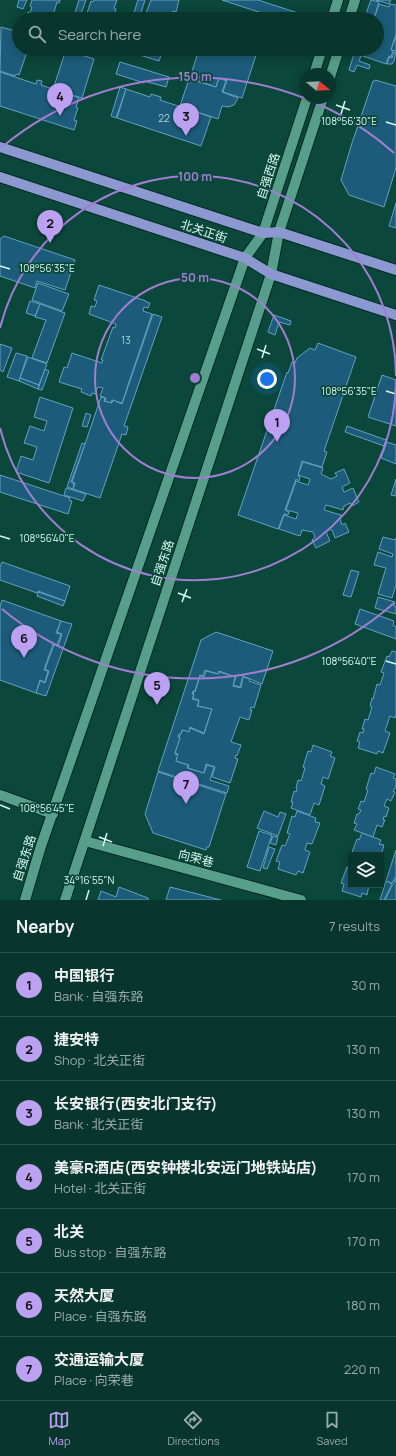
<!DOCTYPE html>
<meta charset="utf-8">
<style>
:root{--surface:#08352c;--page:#113d34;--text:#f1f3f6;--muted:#98aba9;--line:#295048;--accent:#bca0f2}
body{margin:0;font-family:Manrope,"Noto Sans SC",sans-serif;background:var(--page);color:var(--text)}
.controls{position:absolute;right:12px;bottom:12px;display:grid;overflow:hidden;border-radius:0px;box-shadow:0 2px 10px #0003}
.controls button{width:36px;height:36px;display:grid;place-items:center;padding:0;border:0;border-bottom:1px solid var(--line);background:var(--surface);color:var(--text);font:20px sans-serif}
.compass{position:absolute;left:300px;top:68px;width:36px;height:36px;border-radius:50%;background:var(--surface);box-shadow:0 2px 10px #0003;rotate:108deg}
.you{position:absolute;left:267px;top:379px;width:14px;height:14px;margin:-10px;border:3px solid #fff;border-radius:50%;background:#1a73e8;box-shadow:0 0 0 6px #1a73e833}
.badge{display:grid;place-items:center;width:26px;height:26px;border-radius:50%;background:var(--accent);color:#111;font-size:13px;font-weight:700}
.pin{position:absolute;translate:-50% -33px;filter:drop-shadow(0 1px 2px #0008)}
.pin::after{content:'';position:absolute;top:21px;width:14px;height:12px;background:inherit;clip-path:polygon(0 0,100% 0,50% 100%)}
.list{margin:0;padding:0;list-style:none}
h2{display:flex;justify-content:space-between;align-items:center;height:52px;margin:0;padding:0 16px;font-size:17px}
h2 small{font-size:13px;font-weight:400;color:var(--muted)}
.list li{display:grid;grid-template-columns:26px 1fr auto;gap:12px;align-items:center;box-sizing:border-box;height:64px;padding:0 16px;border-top:1px solid var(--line)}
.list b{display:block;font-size:15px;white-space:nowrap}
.list p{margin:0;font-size:13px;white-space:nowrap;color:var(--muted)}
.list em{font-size:13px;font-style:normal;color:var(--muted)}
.icon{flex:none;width:22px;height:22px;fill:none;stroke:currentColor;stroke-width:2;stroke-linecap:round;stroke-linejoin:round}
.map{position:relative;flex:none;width:396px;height:900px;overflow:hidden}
.search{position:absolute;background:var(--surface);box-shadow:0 2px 10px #0003;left:12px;right:12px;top:12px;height:44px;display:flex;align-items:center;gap:10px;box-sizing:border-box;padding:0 14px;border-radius:22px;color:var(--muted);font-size:15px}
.sheet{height:500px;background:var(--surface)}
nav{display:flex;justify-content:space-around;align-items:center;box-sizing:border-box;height:56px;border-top:1px solid var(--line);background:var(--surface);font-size:11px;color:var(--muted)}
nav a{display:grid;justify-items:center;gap:2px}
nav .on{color:var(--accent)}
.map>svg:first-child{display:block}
.building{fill:#1c5c7a;stroke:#64a1c2}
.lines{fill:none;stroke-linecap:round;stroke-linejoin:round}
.street-casing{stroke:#022b22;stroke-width:12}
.secondary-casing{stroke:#022b22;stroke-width:12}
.primary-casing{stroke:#022b22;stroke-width:12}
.street{stroke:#589f8b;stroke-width:10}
.secondary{stroke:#589f8b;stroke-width:10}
.primary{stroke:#8c99d1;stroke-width:10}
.ticks{fill:none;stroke:#d7faef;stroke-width:1.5}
.ring{fill:none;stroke:#a07ed2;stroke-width:2}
.labels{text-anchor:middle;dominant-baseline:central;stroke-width:3.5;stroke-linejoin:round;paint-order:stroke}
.number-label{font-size:10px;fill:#a8d2d2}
.street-label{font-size:12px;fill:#d7faef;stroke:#0b473a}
.ticks-label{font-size:10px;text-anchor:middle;fill:#d7faef;stroke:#0b473a;stroke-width:3.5;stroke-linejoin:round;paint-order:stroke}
.centre{fill:#a07ed2;stroke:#0b473a;stroke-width:2}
.ring-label{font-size:12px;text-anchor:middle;font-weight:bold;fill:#a07ed2;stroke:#0b473a;stroke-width:3.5;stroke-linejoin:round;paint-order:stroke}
</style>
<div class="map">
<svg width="396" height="900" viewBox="0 0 396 900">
<rect width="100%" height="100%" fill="#0b473a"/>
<!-- building -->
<g class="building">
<polygon points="19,0 27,0 23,9 17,7"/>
<polygon points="32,0 60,0 59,3 57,2 52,19 26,19 28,12 30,13 32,7 30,6"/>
<polygon points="79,0 86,0 79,19 73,19"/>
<polygon points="94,0 117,0 114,8 116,9 113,19 85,19 91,1 93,2"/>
<polygon points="138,0 145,0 139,19 132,19"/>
<polygon points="151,0 179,0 176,12 173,11 170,19 147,19 148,14 146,13"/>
<polygon points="222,0 258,0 298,13 296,19 280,19"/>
<polygon points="371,0 379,2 374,19 364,19"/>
<polygon points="376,0 391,0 389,4"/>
<polygon points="379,4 389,7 390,4 396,5 396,34 391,50 393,51 391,57 389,56 386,64 360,55 362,49 377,49 377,19 374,19"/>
<polygon points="1,27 19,32 19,49 28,49 19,75 16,74 15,76 0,71"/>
<polygon points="396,36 396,51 391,50"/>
<polygon points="135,49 160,49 158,54 161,55 159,61 133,53"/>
<polygon points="199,49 258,49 242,98 223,92 227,80 219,78 216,87 190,78"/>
<polygon points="66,50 94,59 82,98 53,89"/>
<polygon points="394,52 396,52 394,61 392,64 387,64 389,57 392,58"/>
<polygon points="354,54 361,56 359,61 370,65 369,69 357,65 354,72 349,70"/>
<polygon points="120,62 169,77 166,87 144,81 144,83 116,74"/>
<polygon points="0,72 36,84 37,80 42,81 41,85 79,98 76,107 78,108 74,120 77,121 74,130 0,106"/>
<polygon points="219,78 226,81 222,92 238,98 234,105 228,107 222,106 218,119 180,106 189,79 216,87"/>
<polygon points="375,80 396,86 396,168 384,207 349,195 341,180 351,146 373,81 374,81"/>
<polygon points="120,87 126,89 116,118 111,116"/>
<polygon points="126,89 150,97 151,94 161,97 160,100 211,117 201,146 117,118"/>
<polygon points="396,203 396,228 389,226"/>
<polygon points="4,236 75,260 65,290 37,281 35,288 0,276 0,239"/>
<polygon points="38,283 69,294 62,311 32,300"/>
<polygon points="99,285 146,301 146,302 150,303 148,308 144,307 143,311 152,314 122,403 112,400 111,403 105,401 106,398 100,396 103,388 98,387 95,394 92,393 91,396 81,392 82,389 59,382 64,367 67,368 72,353 102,363 103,360 101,360 113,327 115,328 116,324 89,314 91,306 95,307 97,301 94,300"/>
<polygon points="30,301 40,304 35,316 26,313"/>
<polygon points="40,304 65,313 47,363 32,358 46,320 35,317"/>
<polygon points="153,314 162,317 124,426 128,427 126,435 122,434 100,498 73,489 75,483 72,482 101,397 105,398 104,401 112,403 113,400 122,404"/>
<polygon points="274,315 291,321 290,325 279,322 275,335 268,332"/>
<polygon points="318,343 356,357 324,451 327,452 322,467 302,461 298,476 300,477 299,481 296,479 285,510 289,512 288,515 284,514 278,529 238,515 287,372 288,373 292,362 295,363 297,358 310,348 315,350"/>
<polygon points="0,344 12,348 3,372 0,370"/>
<polygon points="16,353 27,356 19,381 7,377"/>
<polygon points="28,357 47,364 39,385 20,378"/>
<polygon points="45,369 49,371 42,390 38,389"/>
<polygon points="382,375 396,380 396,426 368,417"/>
<polygon points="20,378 39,385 38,389 19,381"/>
<polygon points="40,397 73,408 49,483 16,472 21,456 33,460 37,447 24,443 30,426 44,431 47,421 34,417"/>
<polygon points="86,413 91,415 87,427 82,426"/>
<polygon points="347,426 386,440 384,446 345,432"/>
<polygon points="387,442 396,445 396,464 381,458"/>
<polygon points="82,443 85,444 71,482 74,484 73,489 67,487"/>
<polygon points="303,462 323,468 321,474 331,479 337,476 335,473 344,469 350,483 342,487 344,492 353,488 359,502 352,506 350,503 344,506 343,510 326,505 324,510 341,515 340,519 342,525 345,523 349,532 335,538 332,530 329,530 326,532 330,541 316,548 312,540 315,537 313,532 302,530 300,536 279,529 284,515 296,519 298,513 286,510 296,481 308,485 310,479 298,475"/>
<polygon points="0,475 70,498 69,500 72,501 68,514 0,492"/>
<polygon points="396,479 396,496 391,495"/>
<polygon points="66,488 86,494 83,501 64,495"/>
<polygon points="383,537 395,540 396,538 396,585 392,598 378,594 386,568 374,565 378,552 392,557 393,554 379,549"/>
<polygon points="2,562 70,586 65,601 38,591 37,593 0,580 0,567"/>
<polygon points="351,570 359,572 351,597 343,595"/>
<polygon points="38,592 65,601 63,606 37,596"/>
<polygon points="378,597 395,602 394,606 396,607 396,614 375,608"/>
<polygon points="2,600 61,621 56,633 61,634 57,645 53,644 44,670 48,671 45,682 40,680 36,693 0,680 0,607"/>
<polygon points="360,609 394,621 393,625 396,627 396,639 355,624"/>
<polygon points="61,621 72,624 46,696 36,693 40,681 45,683 49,671 45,669 54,645 58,646 62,634 57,632"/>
<polygon points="216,632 273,651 262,684 243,676 240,687 233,685 236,677 219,671 218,674 205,670 203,676 200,675 195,691 193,691 192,694 194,694 192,699 199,701 197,706 212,709 204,733 190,727 189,732 182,730 181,734 179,734 178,737 180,738 175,754 178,755 176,761 188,765 187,768 204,773 207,765 214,767 210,780 229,786 227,793 158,771 201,640"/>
<polygon points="392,651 396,652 396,715 395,718 390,716 385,731 390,733 383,753 378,751 377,754 358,748 360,742 357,741 360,732 363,733 364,729 362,729 365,719 368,720 372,707 370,706 372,698 373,699 377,684 380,685 384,673 381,672 387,656 389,657"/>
<polygon points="206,671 218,674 219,672 235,677 233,686 241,688 243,677 250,679 249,681 261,685 254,708 251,707 250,710 252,710 249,720 240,717 231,742 241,745 237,756 236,755 235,758 238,759 230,783 212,777 215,767 206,764 204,773 188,768 189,765 176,761 178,754 175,753 180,738 179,737 183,730 189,732 190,728 204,734 212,709 198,706 199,700 193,698 194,694 193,694 194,691 195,692 200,676 204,677"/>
<polygon points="313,745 332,752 330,756 335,758 328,779 323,777 321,784 325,786 319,805 314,803 310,815 291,808 293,802 291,802 294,791 296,792 297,788 296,788 298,780 301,781 305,768 303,767 308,751 311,752"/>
<polygon points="376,767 395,774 393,778 396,779 396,787 393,791 395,792 391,801 387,799 384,806 389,808 386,817 384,816 383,820 385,820 382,827 377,825 373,837 354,830 357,824 354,823 357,814 359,814 361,810 358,809 361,801 364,802 368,790 366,789 371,773 374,774"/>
<polygon points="158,772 226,794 209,847 207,847 206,850 153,833 145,814"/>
<polygon points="264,811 278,817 280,812 286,814 278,836 257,828"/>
<polygon points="297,811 316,818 315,822 320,823 312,844 307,843 305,850 310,852 303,873 298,871 296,875 278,869 280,862 276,861 282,845 285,846 290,834 287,833 292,816 295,817"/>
<polygon points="259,831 272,835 260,871 247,867"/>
<polygon points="362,833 381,840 379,844 384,845 381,855 351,855 357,839 359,840"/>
<polygon points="273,836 278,837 276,845 270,843"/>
<polygon points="269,847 275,849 267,869 263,868"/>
<polygon points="396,850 396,876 392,883 386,881"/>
<polygon points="351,864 351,885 369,885 367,895 362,893 361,897 342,891 344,884 341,883 347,867 350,868"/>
<polygon points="396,878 396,900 385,900"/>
<polygon points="386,881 392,884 384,900 380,900"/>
<polygon points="119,887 148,898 148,900 98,900 101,891 116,897"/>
<polygon points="170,887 221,900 166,900"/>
</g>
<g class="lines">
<defs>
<g id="street">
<polyline points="0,795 53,814"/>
<polyline points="85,841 301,900"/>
</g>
<g id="secondary">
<polyline points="332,19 338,0"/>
<polyline points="349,19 355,0"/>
<polyline points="314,74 322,49"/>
<polyline points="330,77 339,49"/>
<polyline points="25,900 41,846 245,258 263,233 307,98"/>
<polyline points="65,900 271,274 279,232 323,98"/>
</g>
<g id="primary">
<polyline points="0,147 263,233 279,232 396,270"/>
<polyline points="0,177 245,258 271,274 396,315"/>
</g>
</defs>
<!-- street casing -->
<use href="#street" class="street-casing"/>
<!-- secondary casing -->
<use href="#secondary" class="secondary-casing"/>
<!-- primary casing -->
<use href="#primary" class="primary-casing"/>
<!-- street -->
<use href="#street" class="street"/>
<!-- secondary -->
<use href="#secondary" class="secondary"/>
<!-- primary -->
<use href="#primary" class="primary"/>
</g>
<!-- ticks -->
<path class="ticks" d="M 336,105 L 350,110M 341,114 L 345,101M 386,122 L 396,125M 0,266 L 10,269M 257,349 L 270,354M 262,358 L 266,345M 386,391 L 396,394M 0,536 L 10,539M 178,593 L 191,598M 182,602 L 187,589M 386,661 L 396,664M 0,805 L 10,809M 99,837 L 112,842M 103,846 L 107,833M 86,900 L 89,890"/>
<!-- distance rings -->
<g class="ring">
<circle cx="195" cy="378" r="100"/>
<path d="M396 380A201 201 0 0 1 0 428M0 328A201 201 0 0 1 396 376"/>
<path d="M394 603A301 301 0 0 1 2 609M2 147A301 301 0 0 1 394 153"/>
</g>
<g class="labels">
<!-- number labels -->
<g class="number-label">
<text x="164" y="118">22</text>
<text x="126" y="340">13</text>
</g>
<!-- street labels -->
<g class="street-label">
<text transform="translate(268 176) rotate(-72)">自强西路</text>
<text transform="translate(204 231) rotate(18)">北关正街</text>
<text transform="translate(162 563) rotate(-72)">自强东路</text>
<text transform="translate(24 858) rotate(-72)">自强东路</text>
<text transform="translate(196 858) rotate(15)">向荣巷</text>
</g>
</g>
<g class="ticks-label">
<text x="349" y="125">108°56'30"E</text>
<text x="47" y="272">108°56'35"E</text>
<text x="349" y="395">108°56'35"E</text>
<text x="47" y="542">108°56'40"E</text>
<text x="349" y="665">108°56'40"E</text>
<text x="47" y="812">108°56'45"E</text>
<text x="89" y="884">34°16'55"N</text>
</g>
<circle cx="195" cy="378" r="6" class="centre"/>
<g class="ring-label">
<text x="195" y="81">150 m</text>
<text x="195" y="181">100 m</text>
<text x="195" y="282">50 m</text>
</g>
</svg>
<div class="controls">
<button><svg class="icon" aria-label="layers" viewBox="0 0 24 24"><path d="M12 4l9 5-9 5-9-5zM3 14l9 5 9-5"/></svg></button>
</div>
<svg class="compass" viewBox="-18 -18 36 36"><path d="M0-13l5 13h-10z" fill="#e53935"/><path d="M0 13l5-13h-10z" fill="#98aba9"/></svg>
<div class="you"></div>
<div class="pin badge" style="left:277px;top:442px">1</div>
<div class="pin badge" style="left:50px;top:243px">2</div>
<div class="pin badge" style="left:186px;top:136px">3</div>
<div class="pin badge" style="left:60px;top:116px">4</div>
<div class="pin badge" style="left:157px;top:705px">5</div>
<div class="pin badge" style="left:24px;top:658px">6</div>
<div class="pin badge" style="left:186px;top:804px">7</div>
<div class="search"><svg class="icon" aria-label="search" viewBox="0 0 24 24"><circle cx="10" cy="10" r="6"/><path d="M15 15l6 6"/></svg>Search here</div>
</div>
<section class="sheet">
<h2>Nearby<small>7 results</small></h2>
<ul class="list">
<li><span class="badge">1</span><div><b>中国银行</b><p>Bank · 自强东路</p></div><em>30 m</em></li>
<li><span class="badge">2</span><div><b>捷安特</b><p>Shop · 北关正街</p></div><em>130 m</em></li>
<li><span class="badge">3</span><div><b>长安银行(西安北门支行)</b><p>Bank · 北关正街</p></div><em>130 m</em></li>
<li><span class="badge">4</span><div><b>美豪R酒店(西安钟楼北安远门地铁站店)</b><p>Hotel · 北关正街</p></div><em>170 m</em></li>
<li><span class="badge">5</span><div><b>北关</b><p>Bus stop · 自强东路</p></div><em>170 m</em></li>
<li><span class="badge">6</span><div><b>天然大厦</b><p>Place · 自强东路</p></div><em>180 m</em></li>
<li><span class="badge">7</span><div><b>交通运输大厦</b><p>Place · 向荣巷</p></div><em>220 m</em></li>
</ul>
</section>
<nav>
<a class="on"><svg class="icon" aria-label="map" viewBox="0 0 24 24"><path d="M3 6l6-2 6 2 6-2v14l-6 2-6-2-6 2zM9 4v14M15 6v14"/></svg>Map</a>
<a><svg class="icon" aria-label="directions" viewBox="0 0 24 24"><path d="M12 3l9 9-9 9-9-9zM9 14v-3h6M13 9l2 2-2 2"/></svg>Directions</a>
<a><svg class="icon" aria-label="saved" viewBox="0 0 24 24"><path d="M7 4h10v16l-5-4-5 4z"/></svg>Saved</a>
</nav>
